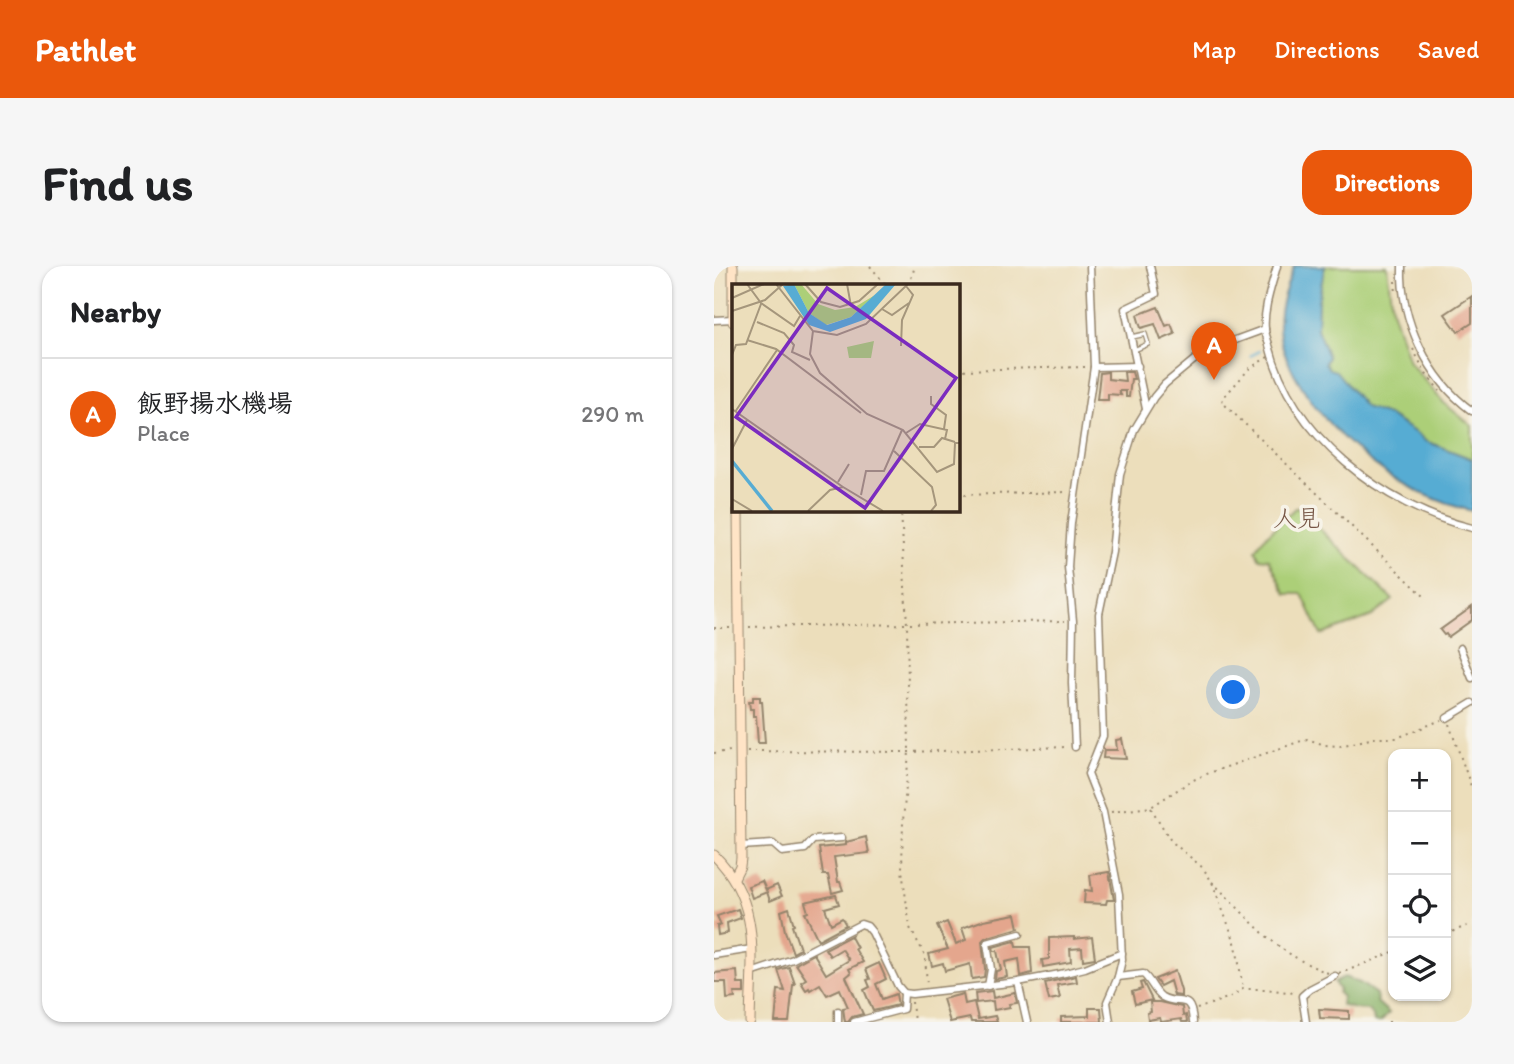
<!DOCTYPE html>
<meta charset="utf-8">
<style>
:root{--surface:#fff;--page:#f6f6f6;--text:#202124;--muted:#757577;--line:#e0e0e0;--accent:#ea580c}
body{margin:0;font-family:Itim,"Klee One",sans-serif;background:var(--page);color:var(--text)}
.controls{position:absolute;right:21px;bottom:21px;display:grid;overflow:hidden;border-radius:14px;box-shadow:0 2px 5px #0004}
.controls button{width:63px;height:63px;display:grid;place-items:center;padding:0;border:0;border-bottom:2px solid var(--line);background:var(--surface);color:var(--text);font:35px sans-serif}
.you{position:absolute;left:520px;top:427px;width:24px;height:24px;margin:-18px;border:5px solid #fff;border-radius:50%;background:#1a73e8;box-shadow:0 0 0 10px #1a73e833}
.badge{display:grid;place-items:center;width:46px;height:46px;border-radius:50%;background:var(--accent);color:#fff;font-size:23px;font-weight:700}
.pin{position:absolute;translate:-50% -58px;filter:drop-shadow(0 2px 4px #0008)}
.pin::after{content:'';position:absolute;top:37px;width:24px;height:21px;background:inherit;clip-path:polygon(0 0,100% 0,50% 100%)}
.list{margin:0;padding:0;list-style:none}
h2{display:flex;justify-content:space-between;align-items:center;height:91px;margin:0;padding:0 28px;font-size:30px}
h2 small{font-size:23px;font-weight:400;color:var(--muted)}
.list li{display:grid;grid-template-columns:46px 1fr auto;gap:21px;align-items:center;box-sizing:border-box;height:112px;padding:0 28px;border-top:2px solid var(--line)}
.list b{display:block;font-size:26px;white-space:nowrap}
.list p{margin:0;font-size:23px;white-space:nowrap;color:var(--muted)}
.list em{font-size:23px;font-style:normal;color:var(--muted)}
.icon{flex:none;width:38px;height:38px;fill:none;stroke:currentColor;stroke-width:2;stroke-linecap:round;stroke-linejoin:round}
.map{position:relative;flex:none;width:758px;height:756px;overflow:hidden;border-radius:21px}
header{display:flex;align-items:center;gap:42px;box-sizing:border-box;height:98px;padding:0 35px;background:var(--accent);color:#fff}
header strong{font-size:33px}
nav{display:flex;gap:38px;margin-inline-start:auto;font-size:24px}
.intro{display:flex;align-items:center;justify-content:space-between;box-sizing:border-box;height:168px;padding:0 42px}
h1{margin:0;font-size:49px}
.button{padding:18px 32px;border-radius:21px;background:var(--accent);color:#fff;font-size:24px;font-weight:700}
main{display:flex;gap:42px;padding:0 42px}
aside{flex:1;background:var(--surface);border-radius:21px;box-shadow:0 2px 5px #0004}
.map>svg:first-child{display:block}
.green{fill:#accf78;stroke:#747c4b;stroke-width:2}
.forest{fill:#89b268;stroke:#626e43;stroke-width:2}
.water{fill:#57acd3;stroke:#496b78;stroke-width:2}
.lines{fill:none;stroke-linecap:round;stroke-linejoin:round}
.stream{stroke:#57acd3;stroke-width:2}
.building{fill:#e4a68d}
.lane-casing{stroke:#94846c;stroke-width:6}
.street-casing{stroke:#94846c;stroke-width:9}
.secondary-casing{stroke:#94846c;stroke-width:11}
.path{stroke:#94846c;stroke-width:2;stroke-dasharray:2 5;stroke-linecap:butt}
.lane{stroke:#fff;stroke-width:3.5}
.street{stroke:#fff;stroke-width:6}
.secondary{stroke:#ffe4c6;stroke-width:9}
.labels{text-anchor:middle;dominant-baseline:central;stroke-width:7;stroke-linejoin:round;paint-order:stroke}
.neighbourhood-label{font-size:24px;fill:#765545;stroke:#f7f3e8}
.inset-river{fill:none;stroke:#57acd3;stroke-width:3.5}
.inset-road{fill:none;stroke:#a5967c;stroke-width:2}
.view{fill:#7b2cbf;fill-opacity:0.15;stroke:#7b2cbf;stroke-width:3.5}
.inset-edge{fill:none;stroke:#3b2a1e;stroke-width:3.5}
</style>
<header>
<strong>Pathlet</strong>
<nav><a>Map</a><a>Directions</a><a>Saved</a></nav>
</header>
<div class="intro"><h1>Find us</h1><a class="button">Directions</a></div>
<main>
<aside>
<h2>Nearby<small></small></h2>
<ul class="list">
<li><span class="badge">A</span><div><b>飯野揚水機場</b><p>Place</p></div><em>290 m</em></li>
</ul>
</aside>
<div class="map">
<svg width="758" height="756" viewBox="0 0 758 756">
<rect width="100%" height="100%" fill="#f7f3e8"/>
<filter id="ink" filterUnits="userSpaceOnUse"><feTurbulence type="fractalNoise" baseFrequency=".0143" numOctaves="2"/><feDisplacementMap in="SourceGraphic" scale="14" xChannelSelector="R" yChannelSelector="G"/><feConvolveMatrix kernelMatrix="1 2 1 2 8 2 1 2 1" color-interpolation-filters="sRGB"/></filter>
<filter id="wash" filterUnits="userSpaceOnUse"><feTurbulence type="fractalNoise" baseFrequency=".00686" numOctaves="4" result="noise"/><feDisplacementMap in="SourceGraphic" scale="28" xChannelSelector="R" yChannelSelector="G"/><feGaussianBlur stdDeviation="1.57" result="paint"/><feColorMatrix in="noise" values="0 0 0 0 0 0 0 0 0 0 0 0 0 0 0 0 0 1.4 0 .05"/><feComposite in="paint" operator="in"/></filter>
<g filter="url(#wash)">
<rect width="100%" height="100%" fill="#ecdebb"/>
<!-- green -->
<g class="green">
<polygon points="611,0 673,0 678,43 695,96 730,137 758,160 758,193 711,175 705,169 675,150 651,141 615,103 611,97 614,91 603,63 604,35"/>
<polygon points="581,242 584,242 679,334 658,350 607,369 588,328 572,328 555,293 545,292 542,284 549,273"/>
</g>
<!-- forest -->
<polygon class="forest" points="630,711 646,717 662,728 663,736 675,747 667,756 660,756 659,750 654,744 640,743 627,739 628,731 624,727 625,724 620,716"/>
<!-- water -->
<path class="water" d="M 580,0 L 611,0 L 604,35 L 603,63 L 614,91 L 611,97 L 615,103 L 622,105 L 651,141 L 675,150 L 705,169 L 711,175 L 758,193 L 758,245 C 688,228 622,178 585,116 C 575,99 564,78 565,56 C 566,35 573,20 580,0 Z"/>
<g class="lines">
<!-- stream -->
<polyline class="stream" points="536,90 546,85"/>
</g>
<g id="blocks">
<!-- building -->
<g class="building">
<polygon points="758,30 758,57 744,66 731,48"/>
<polygon points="444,41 452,60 457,58 461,68 447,74 441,58 427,62 423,49"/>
<polygon points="394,106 394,113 411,115 410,106 418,106 420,113 417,113 415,131 412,131 412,125 405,125 407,129 394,128 394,134 383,134 386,107"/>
<polygon points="758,341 758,354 734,371 732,368 730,369 726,364"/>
<polygon points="39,431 46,431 46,435 48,435 51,477 44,477 42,450 39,450 39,443 36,443 35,435 39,435"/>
<polygon points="408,473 412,493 389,492 390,484 403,484 402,474"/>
<polygon points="152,571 155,587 120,591 124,616 126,616 129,624 118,627 114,609 109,609 105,582 132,579 132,576"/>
<polygon points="395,606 400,634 393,634 392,638 370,637 371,624 378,625 376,609"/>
<polygon points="48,615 52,624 63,619 68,630 56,635 53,626 38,632 34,620"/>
<polygon points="122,629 125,638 111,642 117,658 128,652 132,659 104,674 91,647 94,646 91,636"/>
<polygon points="75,642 80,659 78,660 86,683 79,687 71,665 67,645"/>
<polygon points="24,643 27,652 13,657 14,667 4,669 3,660 7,659 3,650"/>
<polygon points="302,648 305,662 271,672 268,675 271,703 270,711 258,713 256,698 231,705 229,697 218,700 215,688 234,683 223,660 233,656 242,678 252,674 248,662 270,654"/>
<polygon points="138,669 137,671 143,682 141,683 149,696 135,703 137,707 132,711 149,748 138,751 134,756 131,756 129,742 134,741 126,723 113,729 106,718 96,724 95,722 92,724 87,716 92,713 82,698 100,688 112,708 135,694 128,683 116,690 111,683"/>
<polygon points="360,671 360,673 378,671 381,692 369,694 368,682 356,683 357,696 329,701 328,694 335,693 335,672"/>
<polygon points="301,675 302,681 316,681 318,707 307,710 305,693 291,696 293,711 281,713 282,705 287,704 283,685 280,685 279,681"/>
<polygon points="165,697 172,713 162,718 168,733 182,728 184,739 159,745 150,724 156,721 153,714 156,713 152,703"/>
<polygon points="75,701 81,718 79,719 75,756 61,756 64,724 71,725 64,704"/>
<polygon points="23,705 24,718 30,718 30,727 20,727 21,732 13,733 12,716 0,716 0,707"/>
<polygon points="461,705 467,725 467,730 460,729 456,715 446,720 441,713"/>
<polygon points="362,710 363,716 343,719 346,732 335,734 331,717"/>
<polygon points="429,716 438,734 421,738 418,726 428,723 426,717"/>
<polygon points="278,725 279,732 301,727 303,737 295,738 296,741 280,744 279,735 262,737 261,727"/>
<polygon points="249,728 251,738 260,736 264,753 281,750 283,756 257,756 256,752 236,756 229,733"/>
<polygon points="436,736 445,736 468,741 469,750 472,749 473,756 468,756 467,753 447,756 446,752 434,754 433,747 437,746"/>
<polygon points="375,742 387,742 388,756 347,756 347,751 375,750"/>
<polygon points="605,743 635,745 635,753 606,752"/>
</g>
</g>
</g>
<g filter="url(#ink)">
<use href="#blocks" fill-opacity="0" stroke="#94846c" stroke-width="2"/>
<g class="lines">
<defs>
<polyline id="lane" points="418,71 431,68 434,78 420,84"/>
<g id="street">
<path d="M 563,0 C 558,19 549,43 551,63 C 551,68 554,74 555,79 C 578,171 669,240 758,262"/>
<path d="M 688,0 C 686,54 714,113 758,145"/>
<polyline points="0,54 19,53"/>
<polyline points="380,101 424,100"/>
<polyline points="432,143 411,43 442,28 436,0"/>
<polyline points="746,382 758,412"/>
<polyline points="733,452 758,437"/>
<polyline points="361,481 358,417 359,355 354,301 357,257 380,101 376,0"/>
<polyline points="27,580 59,578 68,586 91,583 99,574 128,572"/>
<polyline points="0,689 38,683"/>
<polyline points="37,707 79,693 147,658 153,660 158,666 184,720 190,727 198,728 304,716 351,707 371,702 408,687"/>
<path d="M 404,711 L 429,708 C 437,714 440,726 448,731 C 465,741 477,725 479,756"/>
<polyline points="304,716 313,756"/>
<polyline points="274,720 277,703 273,677 306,668"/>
<polyline points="124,756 124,745"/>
<polyline points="140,756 189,743 190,727"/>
<polyline points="396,756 393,736 404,711 408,694 405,628 389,546 374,508 389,470 385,348 398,286 406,208 420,164 440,131 451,118 491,85 551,63"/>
<polyline points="592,756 588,730 596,723 621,710"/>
</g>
<g id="secondary">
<polyline points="19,0 19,56"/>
<path d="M 0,589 C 49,637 37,694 36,756"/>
<polyline points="20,612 26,600 27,592 24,243"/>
</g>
</defs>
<!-- lane casing -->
<use href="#lane" class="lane-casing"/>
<!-- street casing -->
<use href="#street" class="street-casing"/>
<!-- secondary casing -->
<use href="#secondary" class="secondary-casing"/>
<!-- path -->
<g class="path">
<polyline points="156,0 172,19"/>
<polyline points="681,15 682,27"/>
<polyline points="195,19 201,0"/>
<polyline points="699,83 712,108 726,125"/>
<polyline points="554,91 536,102 509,132 508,136 710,330"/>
<polyline points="243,104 372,101"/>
<polyline points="243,229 354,226"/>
<polyline points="187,243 193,359 195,486 189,555 188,604 196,662 211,689 213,720"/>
<polyline points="35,361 351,355"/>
<polyline points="0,362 19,362"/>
<polyline points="735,458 758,523"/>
<polyline points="33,485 195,486 353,481"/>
<polyline points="0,487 17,485"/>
<polyline points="437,542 457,575 489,602 498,616 522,679 529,723"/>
<polyline points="397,546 437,541 477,515 495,507 593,473 611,479 626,480 660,472 683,472 727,454"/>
<path d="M 498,616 C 540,656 557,685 614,707"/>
<polyline points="732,668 758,658"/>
<polyline points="625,708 679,686"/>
<polyline points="198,736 200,756"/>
<polyline points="483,743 516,731 529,723 551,723 581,727"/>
<polyline points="674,756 681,756"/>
</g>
<!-- lane -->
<use href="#lane" class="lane"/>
<!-- street -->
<use href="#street" class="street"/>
<!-- secondary -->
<use href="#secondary" class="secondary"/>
</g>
</g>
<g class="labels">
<!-- neighbourhood labels -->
<g class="neighbourhood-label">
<text x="583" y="251">人見</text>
</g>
</g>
<!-- overview -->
<g transform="translate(18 18)">
<rect width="228" height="228" fill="#ecdebb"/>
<path d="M 62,0 L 69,0 L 86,20 L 103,26 L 123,23 L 143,11 L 119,33 L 94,41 L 77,29 ZM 142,57 L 139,74 L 117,74 L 115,63 Z" fill="#accf78"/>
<path d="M 62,0 L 77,29 L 95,41 L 119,33 L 153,1 L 164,0 L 134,35 L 98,48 L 77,41 L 51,2 Z" fill="#57acd3"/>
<path class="inset-river" d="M 0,177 L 40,227"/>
<path class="inset-road" d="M 15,0 L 29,19 L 62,42 L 68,32M 44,0 L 81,47 L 105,51 L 134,40 L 176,0M 73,0 L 89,18 L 108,23 L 127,17 L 146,0M 115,0 L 119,22M 0,14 L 32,0M 150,25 L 160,31 L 177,19M 0,27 L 33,16 L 51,0M 25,38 L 52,49 L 62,61 L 60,68 L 78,76M 81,47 L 78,70 L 88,89 L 135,130 L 171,146 L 205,188 L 222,180 L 223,159 L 228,159M 15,56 L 44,65 L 129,129M 169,62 L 170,36 L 181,11 L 174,2M 0,71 L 4,61 L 14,60 L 29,20M 199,112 L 199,120 L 214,131 L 212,145M 0,125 L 111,203M 3,128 L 45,66M 174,149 L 188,140 L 215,146 L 213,155M 187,163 L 202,163 L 210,154 L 223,158M 0,165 L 15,136M 162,167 L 200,203 L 204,221 L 199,227M 106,198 L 117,180M 129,211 L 134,187 L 152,187 L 170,146M 0,215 L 20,227M 76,227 L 98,206 L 111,203 L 151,227"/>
<path class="view" d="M 95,4 L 224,94 L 133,224 L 4,133 Z"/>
<rect width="228" height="228" class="inset-edge"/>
</g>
</svg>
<div class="controls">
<button>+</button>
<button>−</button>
<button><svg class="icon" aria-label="locate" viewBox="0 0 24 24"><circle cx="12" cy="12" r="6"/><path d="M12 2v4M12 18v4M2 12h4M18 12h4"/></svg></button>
<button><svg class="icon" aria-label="layers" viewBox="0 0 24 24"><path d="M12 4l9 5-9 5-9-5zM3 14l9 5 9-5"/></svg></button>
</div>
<div class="you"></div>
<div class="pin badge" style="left:500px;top:114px">A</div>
</div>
</main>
